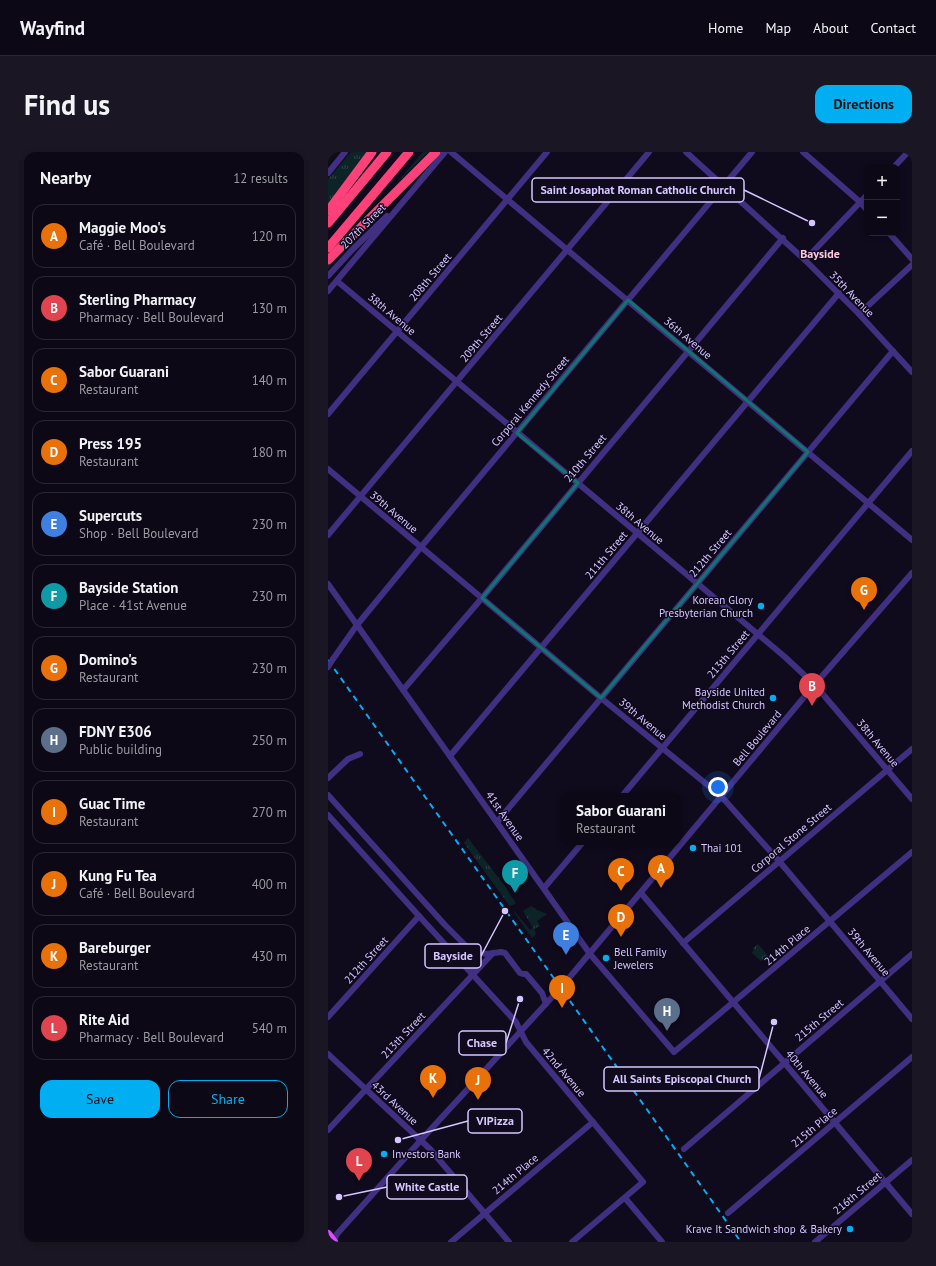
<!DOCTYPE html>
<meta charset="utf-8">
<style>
:root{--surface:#0c0816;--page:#1a1623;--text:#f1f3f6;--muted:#9a9aa1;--line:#2c2935;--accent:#00aef1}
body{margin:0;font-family:"PT Sans",sans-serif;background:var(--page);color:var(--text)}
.controls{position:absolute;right:12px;top:12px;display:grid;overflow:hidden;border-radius:8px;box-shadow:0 2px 6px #0003}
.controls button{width:36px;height:36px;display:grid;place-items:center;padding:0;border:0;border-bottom:1px solid var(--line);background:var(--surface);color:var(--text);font:20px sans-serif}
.you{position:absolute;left:390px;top:635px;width:14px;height:14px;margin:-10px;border:3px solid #fff;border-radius:50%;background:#1a73e8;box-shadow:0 0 0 6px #1a73e833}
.badge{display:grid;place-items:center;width:26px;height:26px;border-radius:50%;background:var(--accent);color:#fff;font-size:13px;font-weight:700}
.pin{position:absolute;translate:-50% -33px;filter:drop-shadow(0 1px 2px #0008)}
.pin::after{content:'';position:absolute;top:21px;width:14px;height:12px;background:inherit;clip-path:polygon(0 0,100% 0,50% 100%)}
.popup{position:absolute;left:233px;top:641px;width:120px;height:52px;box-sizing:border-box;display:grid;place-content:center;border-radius:8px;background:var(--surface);filter:drop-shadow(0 1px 3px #0005);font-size:13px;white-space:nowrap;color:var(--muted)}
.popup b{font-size:15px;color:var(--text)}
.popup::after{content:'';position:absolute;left:50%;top:100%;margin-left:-8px;border:8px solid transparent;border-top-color:var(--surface)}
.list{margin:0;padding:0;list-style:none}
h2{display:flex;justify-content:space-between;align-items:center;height:52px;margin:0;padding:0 16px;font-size:17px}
h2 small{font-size:13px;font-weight:400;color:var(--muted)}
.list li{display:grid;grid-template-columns:26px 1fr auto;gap:12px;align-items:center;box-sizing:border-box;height:64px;margin:0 8px 8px;padding:0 8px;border:1px solid var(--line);border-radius:12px}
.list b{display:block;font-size:15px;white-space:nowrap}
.list p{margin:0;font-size:13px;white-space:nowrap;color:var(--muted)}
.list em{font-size:13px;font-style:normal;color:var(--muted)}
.actions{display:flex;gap:8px;padding:12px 16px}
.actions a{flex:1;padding:9px 0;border:1px solid var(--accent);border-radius:12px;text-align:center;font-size:14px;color:var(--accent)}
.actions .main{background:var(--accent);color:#111}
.map{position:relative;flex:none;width:584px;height:1090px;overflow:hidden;border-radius:12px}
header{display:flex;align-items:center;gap:24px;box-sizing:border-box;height:56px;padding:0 20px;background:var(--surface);border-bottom:1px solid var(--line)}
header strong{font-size:19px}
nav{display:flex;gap:22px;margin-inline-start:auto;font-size:14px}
.intro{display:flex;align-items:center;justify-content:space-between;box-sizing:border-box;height:96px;padding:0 24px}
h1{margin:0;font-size:28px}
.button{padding:10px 18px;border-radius:12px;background:var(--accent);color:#111;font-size:14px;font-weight:700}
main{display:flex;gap:24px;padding:0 24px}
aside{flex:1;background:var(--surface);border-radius:12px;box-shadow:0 2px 6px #0003}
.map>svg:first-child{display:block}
.grass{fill:url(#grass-tufts)}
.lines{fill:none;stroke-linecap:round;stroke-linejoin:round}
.minor{stroke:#413081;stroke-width:6}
.major{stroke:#dc4dff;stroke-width:8}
.highway{stroke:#ff417a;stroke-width:9}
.rail{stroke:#00aef1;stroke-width:2;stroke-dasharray:6 5;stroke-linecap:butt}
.minor-bridge{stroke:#413081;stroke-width:6}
.marked{fill:none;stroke:#0f766e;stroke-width:3;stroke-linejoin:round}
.poi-dot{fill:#00aef1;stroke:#100a1d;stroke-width:1.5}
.labels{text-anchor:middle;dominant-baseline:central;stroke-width:3;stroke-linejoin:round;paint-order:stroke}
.street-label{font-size:11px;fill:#d6c6ff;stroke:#100a1d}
.poi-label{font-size:11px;fill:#d6c6ff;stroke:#100a1d;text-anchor:end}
.neighbourhood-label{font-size:12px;font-weight:bold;fill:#ffc8e1;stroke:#100a1d}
.leader{fill:none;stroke:#d6c6ff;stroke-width:1.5}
.callout-dot{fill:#d6c6ff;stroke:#100a1d;stroke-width:1.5}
.callout{fill:#100a1d;stroke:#d6c6ff;stroke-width:1.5}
.callout-label{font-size:12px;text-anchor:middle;font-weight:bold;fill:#d6c6ff}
</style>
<header>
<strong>Wayfind</strong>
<nav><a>Home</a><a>Map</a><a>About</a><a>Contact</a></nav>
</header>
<div class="intro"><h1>Find us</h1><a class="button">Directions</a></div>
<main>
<aside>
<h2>Nearby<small>12 results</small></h2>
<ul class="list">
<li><span class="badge" style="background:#e8710a">A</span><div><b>Maggie Moo's</b><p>Café · Bell Boulevard</p></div><em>120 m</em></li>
<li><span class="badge" style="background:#e0444e">B</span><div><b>Sterling Pharmacy</b><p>Pharmacy · Bell Boulevard</p></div><em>130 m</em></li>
<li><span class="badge" style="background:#e8710a">C</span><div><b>Sabor Guarani</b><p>Restaurant</p></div><em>140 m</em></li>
<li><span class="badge" style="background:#e8710a">D</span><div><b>Press 195</b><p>Restaurant</p></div><em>180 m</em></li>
<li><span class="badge" style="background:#3f7fe0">E</span><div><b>Supercuts</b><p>Shop · Bell Boulevard</p></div><em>230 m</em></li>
<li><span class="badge" style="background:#0f9aa8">F</span><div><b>Bayside Station</b><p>Place · 41st Avenue</p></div><em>230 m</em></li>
<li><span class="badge" style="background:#e8710a">G</span><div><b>Domino's</b><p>Restaurant</p></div><em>230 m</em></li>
<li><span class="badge" style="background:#5c6f8a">H</span><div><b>FDNY E306</b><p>Public building</p></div><em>250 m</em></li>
<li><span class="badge" style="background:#e8710a">I</span><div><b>Guac Time</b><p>Restaurant</p></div><em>270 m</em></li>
<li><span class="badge" style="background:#e8710a">J</span><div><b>Kung Fu Tea</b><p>Café · Bell Boulevard</p></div><em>400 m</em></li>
<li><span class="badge" style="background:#e8710a">K</span><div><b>Bareburger</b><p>Restaurant</p></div><em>430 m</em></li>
<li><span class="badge" style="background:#e0444e">L</span><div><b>Rite Aid</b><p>Pharmacy · Bell Boulevard</p></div><em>540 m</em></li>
</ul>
<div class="actions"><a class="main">Save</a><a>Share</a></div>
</aside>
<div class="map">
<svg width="584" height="1090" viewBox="0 0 584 1090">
<defs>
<pattern id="grass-tufts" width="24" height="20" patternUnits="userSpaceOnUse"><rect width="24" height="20" fill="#0c2428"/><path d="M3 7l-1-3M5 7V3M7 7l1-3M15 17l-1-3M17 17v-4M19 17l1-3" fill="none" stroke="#2f4248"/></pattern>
</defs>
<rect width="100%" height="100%" fill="#100a1d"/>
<!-- grass -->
<g class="grass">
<polygon points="23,0 40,0 0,53 0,27"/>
<polygon points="95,0 100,0 68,32"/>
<polygon points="76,39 17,98 0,117 0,113 66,45"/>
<polygon points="140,686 179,737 179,738 188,751 183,754 181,753 136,691"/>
<polygon points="189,710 197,724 197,727 199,727 198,731 189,718"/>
<polygon points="203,754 209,758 219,762 209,769 212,774 206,777 208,782 204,786 186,760 186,759 202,778 205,776 195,759"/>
<polygon points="430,792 440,804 433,809 424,801 426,797 425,796"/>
</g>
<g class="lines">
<!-- minor -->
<g class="minor">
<polyline points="123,0 584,388"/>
<polyline points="358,0 477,108 531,162 584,220"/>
<polyline points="475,0 532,50 539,58"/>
<polyline points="566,15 580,0"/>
<polyline points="0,21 17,0"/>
<polyline points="561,81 584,107"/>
<polyline points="477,108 539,43"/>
<polyline points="0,124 25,97 59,64"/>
<polyline points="9,129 457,505 487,533 584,647"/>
<polyline points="0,139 117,0"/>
<polyline points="531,162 584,113"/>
<polyline points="0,262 219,0"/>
<polyline points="0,317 273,546 393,644 451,709 584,867"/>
<polyline points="0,383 321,0"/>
<polyline points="0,432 262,802 346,900 584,700"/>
<polyline points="5,507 29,473 93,395 424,0"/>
<polyline points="75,538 154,446 455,86"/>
<polyline points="122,604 511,141"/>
<polyline points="0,626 20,607 32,602"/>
<polyline points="0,643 117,773 143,799 146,809 145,822"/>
<polyline points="294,644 584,299"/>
<polyline points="0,663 91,764 188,870 198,890 315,1030 244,1090"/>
<polyline points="169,670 565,199"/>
<polyline points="216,736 255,690"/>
<polyline points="313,741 584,1062"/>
<polyline points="355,791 584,597"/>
<polyline points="143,799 159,802 173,800 177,801 192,821 195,822 198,822 214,841 218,852"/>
<polyline points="236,832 482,538 584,421"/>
<polyline points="0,865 91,764"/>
<polyline points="0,902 102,997 181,1090"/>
<polyline points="0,978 165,801"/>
<polyline points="356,997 584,802"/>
<polyline points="297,1046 334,1090"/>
<polyline points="400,1061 584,905"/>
<polyline points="5,1090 9,1082 93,988 226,843"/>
<polyline points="123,1090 265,970"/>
<polyline points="487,1090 584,1008"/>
</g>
<!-- major -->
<polyline class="major" points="0,1082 6,1090"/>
<!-- highway -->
<g class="highway">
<polyline points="0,59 44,0"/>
<polyline points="0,71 59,0"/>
<polyline points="0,96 81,0"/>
<polyline points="0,108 108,0"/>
</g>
<!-- rail -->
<polyline class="rail" points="0,508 413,1090"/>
<!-- minor-bridge -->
<g class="minor-bridge">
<polyline points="0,515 5,507"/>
<polyline points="226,843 236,832"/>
</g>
</g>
<!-- marked area -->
<path class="marked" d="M 300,148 L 480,300 L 273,546 L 154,446 L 250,331 L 189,281 Z"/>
<!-- markers -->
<g class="poi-dot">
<circle cx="433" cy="454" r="4"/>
<circle cx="445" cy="546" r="4"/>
<circle cx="365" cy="696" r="4"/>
<circle cx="278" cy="806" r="4"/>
<circle cx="56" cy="1002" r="4"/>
<circle cx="522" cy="1077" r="4"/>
</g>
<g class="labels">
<!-- street labels -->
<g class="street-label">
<text transform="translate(35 74) rotate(-45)">207th Street</text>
<text transform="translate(102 125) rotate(-50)">208th Street</text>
<text transform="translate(524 142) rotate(46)">35th Avenue</text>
<text transform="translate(64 162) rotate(40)">38th Avenue</text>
<text transform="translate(153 186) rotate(-50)">209th Street</text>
<text transform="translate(360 186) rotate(40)">36th Avenue</text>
<text transform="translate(202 249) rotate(-50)">Corporal Kennedy Street</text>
<text transform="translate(257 306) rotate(-50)">210th Street</text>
<text transform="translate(66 360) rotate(40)">39th Avenue</text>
<text transform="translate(312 371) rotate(40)">38th Avenue</text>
<text transform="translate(382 401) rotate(-50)">212th Street</text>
<text transform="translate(278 403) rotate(-50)">211th Street</text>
<text transform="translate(400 502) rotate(-50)">213th Street</text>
<text transform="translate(315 567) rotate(40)">39th Avenue</text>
<text transform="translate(429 586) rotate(-50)">Bell Boulevard</text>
<text transform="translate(550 591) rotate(50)">38th Avenue</text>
<text transform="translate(177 664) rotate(55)">41st Avenue</text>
<text transform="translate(463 686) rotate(-40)">Corporal Stone Street</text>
<text transform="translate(459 793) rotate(-40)">214th Place</text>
<text transform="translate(541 800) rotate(50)">39th Avenue</text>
<text transform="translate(38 808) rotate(-48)">212th Street</text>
<text transform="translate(491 868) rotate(-40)">215th Street</text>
<text transform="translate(75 883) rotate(-47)">213th Street</text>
<text transform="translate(236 920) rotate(50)">42nd Avenue</text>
<text transform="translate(479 922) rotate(50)">40th Avenue</text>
<text transform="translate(67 951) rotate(43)">43rd Avenue</text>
<text transform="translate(486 975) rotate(-40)">215th Place</text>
<text transform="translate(187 1022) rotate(-40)">214th Place</text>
<text transform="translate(529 1041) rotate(-40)">216th Street</text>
</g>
<!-- poi labels -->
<g class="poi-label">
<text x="425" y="448">Korean Glory<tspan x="425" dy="13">Presbyterian Church</tspan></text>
<text x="437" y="540">Bayside United<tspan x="437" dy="13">Methodist Church</tspan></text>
<text x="373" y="696" text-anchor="start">Thai 101</text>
<text x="286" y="800" text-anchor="start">Bell Family<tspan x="286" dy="13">Jewelers</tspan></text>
<text x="64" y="1002" text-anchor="start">Investors Bank</text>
<text x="514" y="1077">Krave It Sandwich shop &amp; Bakery</text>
</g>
<!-- neighbourhood labels -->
<g class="neighbourhood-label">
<text x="492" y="101">Bayside</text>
</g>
</g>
<!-- callouts -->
<path class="leader" d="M484 71L416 38M177 759L153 804M192 847L178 891M446 870L431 927M70 988L140 969M11 1045L59 1035"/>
<g class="callout-dot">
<circle cx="484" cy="71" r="4"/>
<circle cx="177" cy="759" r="4"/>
<circle cx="192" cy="847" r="4"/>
<circle cx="446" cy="870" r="4"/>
<circle cx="70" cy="988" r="4"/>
<circle cx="11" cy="1045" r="4"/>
</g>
<g class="callout">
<rect x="204" y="26" width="212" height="24" rx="4"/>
<rect x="97" y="792" width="56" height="24" rx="4"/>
<rect x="131" y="879" width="47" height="24" rx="4"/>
<rect x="276" y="915" width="155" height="24" rx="4"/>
<rect x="140" y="957" width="54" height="24" rx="4"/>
<rect x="59" y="1023" width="80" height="24" rx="4"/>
</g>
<g class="callout-label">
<text x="310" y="42">Saint Josaphat Roman Catholic Church</text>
<text x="125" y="808">Bayside</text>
<text x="154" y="895">Chase</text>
<text x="354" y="931">All Saints Episcopal Church</text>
<text x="167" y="973">VIPizza</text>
<text x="99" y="1039">White Castle</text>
</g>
</svg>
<div class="controls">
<button>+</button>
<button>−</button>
</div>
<div class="you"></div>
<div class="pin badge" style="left:333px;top:736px;background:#e8710a">A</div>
<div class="pin badge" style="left:484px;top:554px;background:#e0444e">B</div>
<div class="pin badge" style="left:293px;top:739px;background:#e8710a">C</div>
<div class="popup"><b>Sabor Guarani</b>Restaurant</div>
<div class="pin badge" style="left:293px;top:785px;background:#e8710a">D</div>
<div class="pin badge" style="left:238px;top:803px;background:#3f7fe0">E</div>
<div class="pin badge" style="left:187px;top:741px;background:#0f9aa8">F</div>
<div class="pin badge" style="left:536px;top:458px;background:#e8710a">G</div>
<div class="pin badge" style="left:339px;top:879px;background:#5c6f8a">H</div>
<div class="pin badge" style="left:234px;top:856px;background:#e8710a">I</div>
<div class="pin badge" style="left:150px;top:948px;background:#e8710a">J</div>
<div class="pin badge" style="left:105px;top:946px;background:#e8710a">K</div>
<div class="pin badge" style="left:31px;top:1029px;background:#e0444e">L</div>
</div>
</main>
